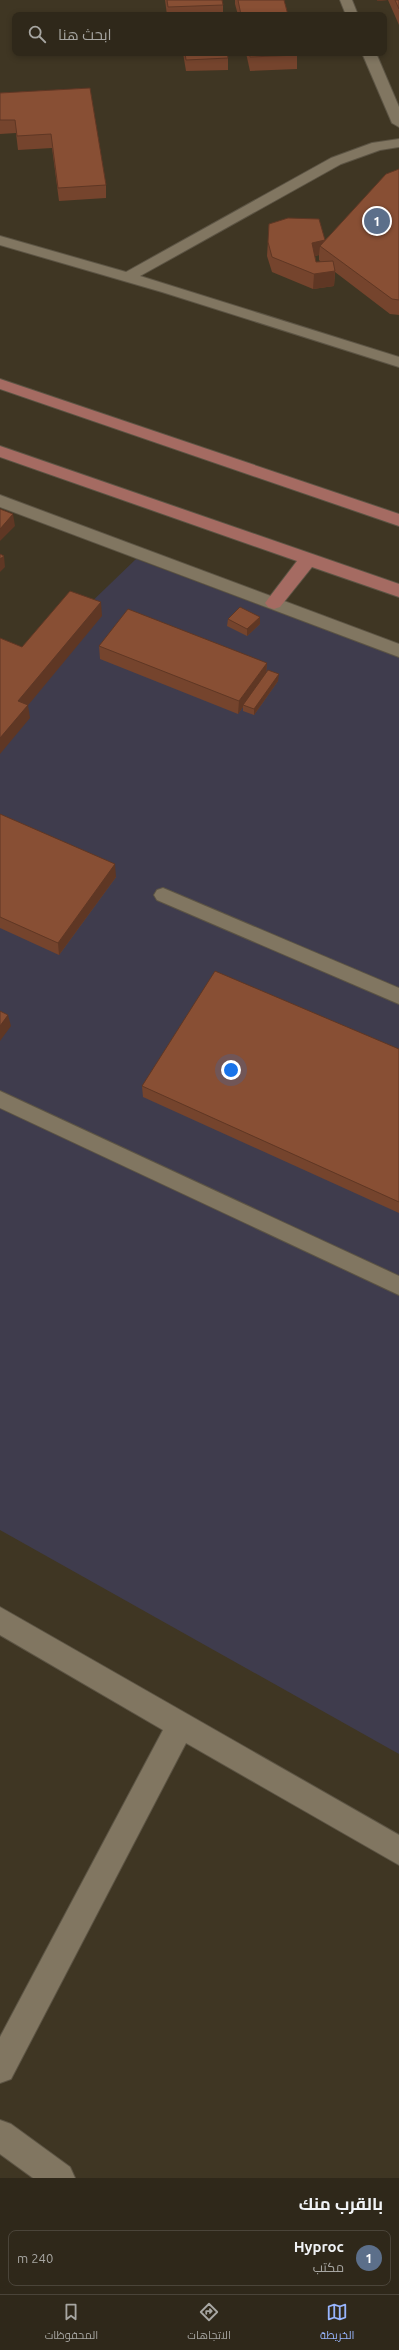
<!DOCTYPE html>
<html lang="ar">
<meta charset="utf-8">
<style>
:root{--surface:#2f281a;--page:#373023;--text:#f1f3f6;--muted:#a7a6a2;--line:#4a4439;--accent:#98b5fd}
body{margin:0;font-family:Ubuntu,Cairo,sans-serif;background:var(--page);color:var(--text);direction:rtl}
.you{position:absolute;left:231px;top:1070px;width:14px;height:14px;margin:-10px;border:3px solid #fff;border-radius:50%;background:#1a73e8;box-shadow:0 0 0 6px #1a73e833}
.badge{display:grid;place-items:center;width:26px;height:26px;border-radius:50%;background:var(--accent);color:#fff;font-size:13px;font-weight:700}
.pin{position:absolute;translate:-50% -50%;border:2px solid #fff;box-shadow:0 1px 4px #0006}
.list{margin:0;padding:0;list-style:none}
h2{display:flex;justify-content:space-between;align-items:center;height:52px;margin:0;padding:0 16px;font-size:17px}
h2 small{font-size:13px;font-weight:400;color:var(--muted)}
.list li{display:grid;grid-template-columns:26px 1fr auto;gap:12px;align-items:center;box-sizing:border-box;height:56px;margin:0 8px 8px;padding:0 8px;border:1px solid var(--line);border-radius:8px}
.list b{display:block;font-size:15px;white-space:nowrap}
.list p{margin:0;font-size:13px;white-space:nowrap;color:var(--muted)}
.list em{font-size:13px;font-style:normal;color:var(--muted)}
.icon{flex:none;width:22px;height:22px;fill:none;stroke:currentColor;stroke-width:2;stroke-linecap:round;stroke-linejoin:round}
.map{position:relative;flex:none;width:399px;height:2178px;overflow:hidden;direction:ltr}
.search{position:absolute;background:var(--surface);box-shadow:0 2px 6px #0003;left:12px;right:12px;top:12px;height:44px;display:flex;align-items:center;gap:10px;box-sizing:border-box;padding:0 14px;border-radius:8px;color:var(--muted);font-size:15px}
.sheet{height:116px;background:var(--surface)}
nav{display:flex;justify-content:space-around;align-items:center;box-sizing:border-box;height:56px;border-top:1px solid var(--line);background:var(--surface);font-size:11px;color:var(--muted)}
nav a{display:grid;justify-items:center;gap:2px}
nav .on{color:var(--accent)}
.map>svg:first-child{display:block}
.industrial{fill:#3f3c4d}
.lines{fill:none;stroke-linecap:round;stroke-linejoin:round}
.service-casing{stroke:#5c5444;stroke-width:2}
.minor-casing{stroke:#5c5444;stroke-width:2}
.primary-casing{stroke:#5c5444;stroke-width:2}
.service{fill:#817661;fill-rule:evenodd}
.minor{fill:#817661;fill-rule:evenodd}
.primary{fill:#a56b62;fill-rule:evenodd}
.wall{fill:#75442d;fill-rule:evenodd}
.shaded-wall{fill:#5f3724}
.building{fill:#884f34;stroke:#5f3724}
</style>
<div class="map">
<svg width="399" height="2178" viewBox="0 0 399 2178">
<rect width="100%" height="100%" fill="#3f3623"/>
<!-- industrial -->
<polygon class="industrial" points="136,559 399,657 399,1754 0,1530 0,690"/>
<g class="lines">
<defs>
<g id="service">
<polygon points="163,888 399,988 399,1004 157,900 154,895 157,890"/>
<polygon points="0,1091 399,1276 399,1295 0,1108"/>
</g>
<g id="minor">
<polygon points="340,0 352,0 358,15 346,15"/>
<polygon points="362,53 376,53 399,107 399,127 392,123"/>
<polygon points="399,139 399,147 380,150 341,164 140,276 399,357 399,367 162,292 0,245 0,236 126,272 331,158 372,143"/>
<polygon points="0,495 399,644 399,657 0,507"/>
<polygon points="0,1607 399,1835 399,1865 186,1743 11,2079 0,2083 0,2037 163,1730 0,1635"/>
<polygon points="0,2120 11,2124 70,2167 75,2178 33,2178 0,2154"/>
</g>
<g id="primary">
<polygon points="0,379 399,514 399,526 0,389"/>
<polygon points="0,446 399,584 399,597 312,567 280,607 274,609 268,607 265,603 268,599 297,561 0,457"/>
</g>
</defs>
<!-- service casing -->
<use href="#service" class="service-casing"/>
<!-- minor casing -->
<use href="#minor" class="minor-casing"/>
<!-- primary casing -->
<use href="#primary" class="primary-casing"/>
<!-- service -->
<use href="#service" class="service"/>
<!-- minor -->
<use href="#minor" class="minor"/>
<!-- primary -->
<use href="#primary" class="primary"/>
</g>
<!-- wall -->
<g class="wall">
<polygon points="165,0 222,0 223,5 223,15 167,15"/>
<polygon points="235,0 284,0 288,15 238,15 235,4"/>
<polygon points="377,0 399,0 399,25 388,0 377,1"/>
<polygon points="183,53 227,53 228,58 228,70 186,71"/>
<polygon points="246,53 297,53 297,69 250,71"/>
<polygon points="90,88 106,185 106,198 59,201 52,148 18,150 16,133 0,134 0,93"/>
<path d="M 399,169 L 399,315 L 390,314 L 335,272 L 334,286 L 313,289 L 272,272 L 267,256 L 269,224 L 325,240 ZM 319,255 L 319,260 L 321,262 L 316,262 L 315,256 Z"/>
<polygon points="260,617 260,624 247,636 227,626 228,619"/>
<polygon points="99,646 267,663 266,673 278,681 254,715 243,711 243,707 238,714 100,659"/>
<polygon points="0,814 116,877 59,955 0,928"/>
<polygon points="399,1049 399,1213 143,1097 142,1086"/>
</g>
<!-- shaded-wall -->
<g class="shaded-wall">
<polygon points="377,0 388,0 377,1"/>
<polygon points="325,240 320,246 319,255 311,257 312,243"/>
<polygon points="335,271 334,286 313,289 314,274"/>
<polygon points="13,514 15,526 0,541 0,529"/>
<polygon points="4,556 5,567 0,572 0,559"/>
<polygon points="101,602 102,616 20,715 18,701"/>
<polygon points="260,617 260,624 247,636 247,629"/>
<polygon points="267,663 266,676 243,705 243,707 238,714 239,701"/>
<polygon points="279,674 278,681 254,715 254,709"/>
<polygon points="28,705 30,718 0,754 0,738"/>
<polygon points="115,864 116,877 59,955 58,943"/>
<polygon points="8,1015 11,1026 0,1041 0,1026"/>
</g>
<!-- building -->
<g class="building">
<polygon points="167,0 222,0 223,5 168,7"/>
<polygon points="238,0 284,0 288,15 241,15"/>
<polygon points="395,0 399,0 399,9"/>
<polygon points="185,53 227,53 228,58 186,60"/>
<polygon points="249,53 297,53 298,55 250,57"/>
<polygon points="90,88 106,185 58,188 51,134 17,136 15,120 0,120 0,93"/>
<polygon points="399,169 399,300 392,299 320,246 386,174"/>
<polygon points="288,218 319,219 325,240 312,243 316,262 333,261 335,271 314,274 272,257 268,242 269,224"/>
<polygon points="0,509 13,514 0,529"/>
<polygon points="0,554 4,556 0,559"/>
<polygon points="70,591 101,602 18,701 28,705 0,738 0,638 22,647"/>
<polygon points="240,607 260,617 247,629 228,619"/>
<polygon points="128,609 267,663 239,701 99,646"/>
<polygon points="268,670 279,674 254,709 243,705"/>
<polygon points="0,814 115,864 58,943 0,917"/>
<polygon points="215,971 399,1049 399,1202 142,1086"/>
<polygon points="0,1011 8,1015 0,1026"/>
</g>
</svg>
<div class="you"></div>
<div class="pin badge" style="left:377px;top:221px;background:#5c6f8a">1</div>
<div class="search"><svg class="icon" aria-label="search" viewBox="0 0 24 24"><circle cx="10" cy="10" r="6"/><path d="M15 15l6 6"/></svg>ابحث هنا</div>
</div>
<section class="sheet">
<h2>بالقرب منك<small></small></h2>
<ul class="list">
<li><span class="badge" style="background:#5c6f8a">1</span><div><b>Hyproc</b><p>مكتب</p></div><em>240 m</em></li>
</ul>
</section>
<nav>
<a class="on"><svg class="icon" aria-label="map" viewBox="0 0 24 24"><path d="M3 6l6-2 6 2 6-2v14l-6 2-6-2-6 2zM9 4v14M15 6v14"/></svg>الخريطة</a>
<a><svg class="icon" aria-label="directions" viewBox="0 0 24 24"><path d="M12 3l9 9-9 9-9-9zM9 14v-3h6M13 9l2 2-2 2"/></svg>الاتجاهات</a>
<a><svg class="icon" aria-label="saved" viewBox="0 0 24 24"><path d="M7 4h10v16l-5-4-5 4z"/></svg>المحفوظات</a>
</nav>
